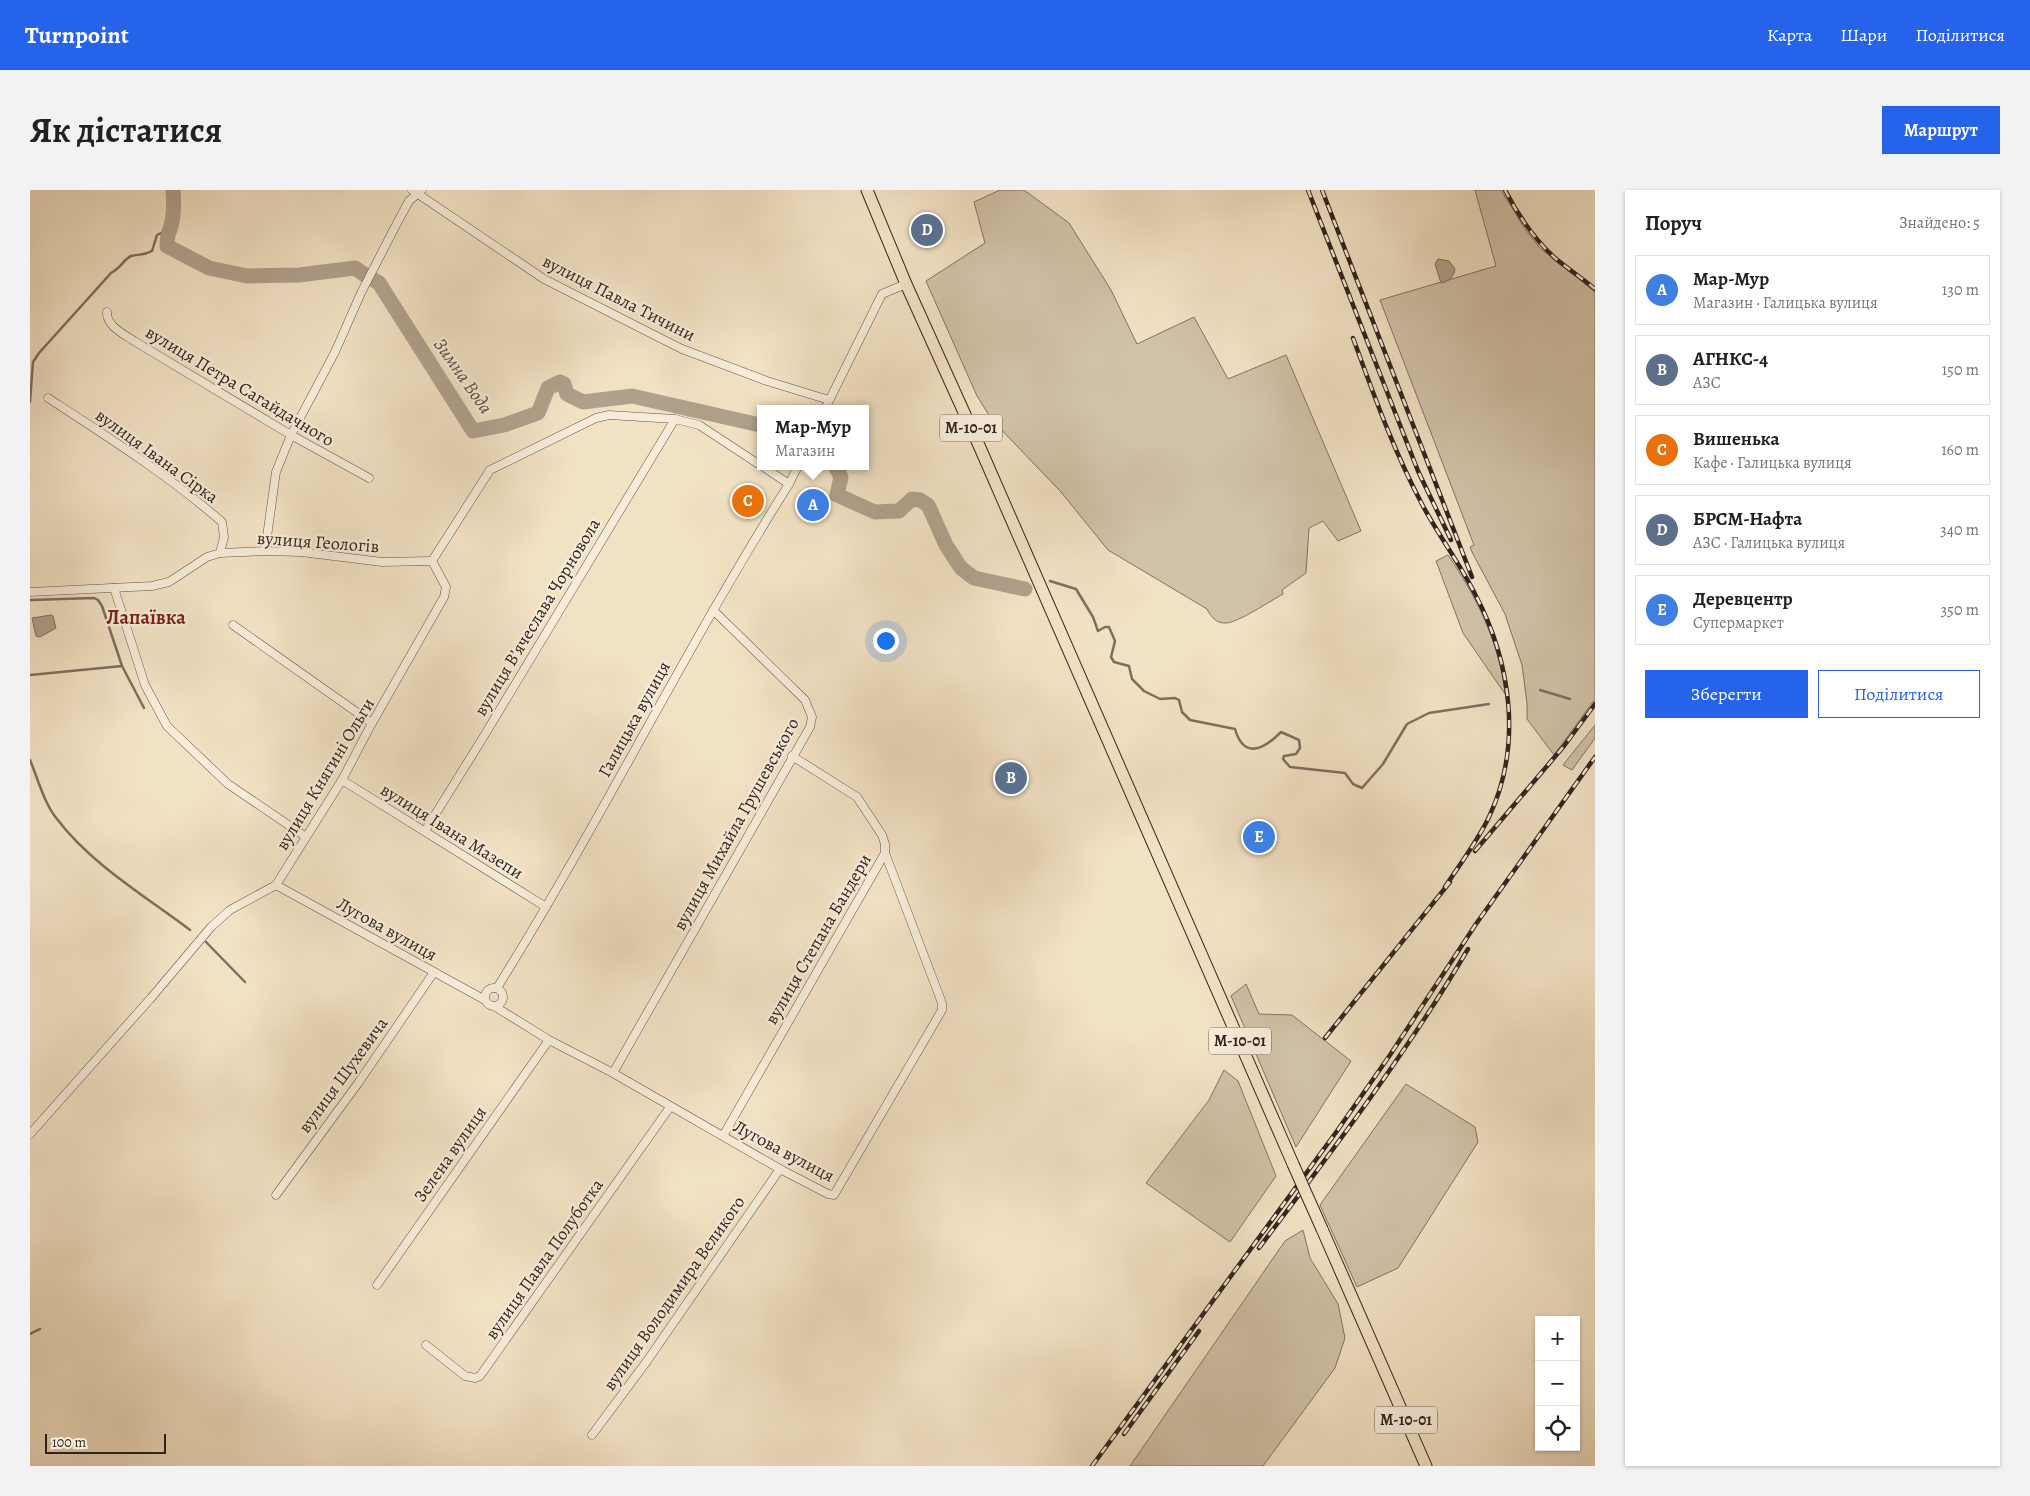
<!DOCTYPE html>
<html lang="uk">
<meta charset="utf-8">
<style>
:root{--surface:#fff;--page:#f2f2f2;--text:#222;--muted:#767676;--line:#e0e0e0;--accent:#2563eb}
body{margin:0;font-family:Alegreya,serif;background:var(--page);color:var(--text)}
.controls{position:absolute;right:15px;bottom:15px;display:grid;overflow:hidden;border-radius:0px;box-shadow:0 1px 4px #0004}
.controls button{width:45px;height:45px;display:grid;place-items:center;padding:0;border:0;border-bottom:1px solid var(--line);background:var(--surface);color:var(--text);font:25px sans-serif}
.scale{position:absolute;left:15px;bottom:12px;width:121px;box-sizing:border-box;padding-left:5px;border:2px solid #31241f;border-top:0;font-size:14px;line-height:18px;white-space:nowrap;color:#31241f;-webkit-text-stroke:4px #f7ecd9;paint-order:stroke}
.you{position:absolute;left:855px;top:450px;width:18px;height:18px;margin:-12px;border:4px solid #fff;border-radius:50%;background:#1a73e8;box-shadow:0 0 0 8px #1a73e833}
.badge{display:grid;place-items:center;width:32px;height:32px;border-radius:50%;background:var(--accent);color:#fff;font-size:16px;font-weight:700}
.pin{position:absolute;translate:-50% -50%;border:2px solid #fff;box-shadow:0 1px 5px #0006}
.popup{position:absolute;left:727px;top:215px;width:112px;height:65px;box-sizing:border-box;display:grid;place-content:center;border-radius:0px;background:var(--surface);filter:drop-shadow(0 1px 4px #0005);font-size:16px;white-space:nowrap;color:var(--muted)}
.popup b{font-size:19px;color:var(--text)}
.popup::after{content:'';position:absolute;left:50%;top:100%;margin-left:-10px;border:10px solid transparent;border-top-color:var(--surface)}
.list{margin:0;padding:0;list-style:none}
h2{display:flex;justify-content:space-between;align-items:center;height:65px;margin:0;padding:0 20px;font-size:21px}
h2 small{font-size:16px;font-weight:400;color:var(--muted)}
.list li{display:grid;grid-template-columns:32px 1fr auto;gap:15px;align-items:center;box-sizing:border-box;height:70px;margin:0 10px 10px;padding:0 10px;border:1px solid var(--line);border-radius:0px}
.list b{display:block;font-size:19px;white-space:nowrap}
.list p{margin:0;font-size:16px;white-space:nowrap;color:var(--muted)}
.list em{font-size:16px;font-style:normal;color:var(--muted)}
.actions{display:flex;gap:10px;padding:15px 20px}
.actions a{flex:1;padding:11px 0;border:1px solid var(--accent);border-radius:0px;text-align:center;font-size:18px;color:var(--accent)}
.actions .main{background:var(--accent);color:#fff}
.icon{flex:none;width:28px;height:28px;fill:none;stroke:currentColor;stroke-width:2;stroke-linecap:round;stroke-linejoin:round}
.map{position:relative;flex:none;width:1565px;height:1276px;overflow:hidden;border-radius:0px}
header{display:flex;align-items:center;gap:30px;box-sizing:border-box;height:70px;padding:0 25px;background:var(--accent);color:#fff}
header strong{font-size:24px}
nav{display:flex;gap:28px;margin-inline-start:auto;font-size:18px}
.intro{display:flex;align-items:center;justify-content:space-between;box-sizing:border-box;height:120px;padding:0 30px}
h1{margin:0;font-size:35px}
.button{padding:12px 22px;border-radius:0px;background:var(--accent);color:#fff;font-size:18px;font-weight:700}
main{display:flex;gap:30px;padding:0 30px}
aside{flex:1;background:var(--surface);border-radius:0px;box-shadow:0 1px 4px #0004}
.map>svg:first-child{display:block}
.green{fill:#d1c2a8;stroke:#817364}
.water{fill:#b0a18c;stroke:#7d6f60}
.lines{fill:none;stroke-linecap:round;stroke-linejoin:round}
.stream{stroke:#7d6f60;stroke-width:2.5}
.river{stroke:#b0a18c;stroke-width:15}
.minor-casing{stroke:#615448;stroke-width:9}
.highway-casing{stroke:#31241f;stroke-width:13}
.minor{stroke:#f7ecd9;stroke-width:8}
.highway{stroke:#f2e2c4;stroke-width:11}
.rail-casing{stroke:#31241f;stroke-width:4.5}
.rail{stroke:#f7ecd9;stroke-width:2.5;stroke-dasharray:8;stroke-linecap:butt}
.highway-bridge-casing{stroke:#31241f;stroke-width:13;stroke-linecap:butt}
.highway-bridge{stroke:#f2e2c4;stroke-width:11}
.labels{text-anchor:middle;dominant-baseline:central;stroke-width:4.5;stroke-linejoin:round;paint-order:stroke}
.shield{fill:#f7ecd9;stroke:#6c6057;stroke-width:1}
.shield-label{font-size:16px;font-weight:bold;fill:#31241f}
.street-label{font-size:18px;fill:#31241f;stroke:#f7ecd9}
.water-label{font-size:19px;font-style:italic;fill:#5d5045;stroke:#f7ecd9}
.quarter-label{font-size:20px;font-weight:bold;fill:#7a1f14;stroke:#f7ecd9}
</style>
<header>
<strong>Turnpoint</strong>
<nav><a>Карта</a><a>Шари</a><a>Поділитися</a></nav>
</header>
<div class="intro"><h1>Як дістатися</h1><a class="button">Маршрут</a></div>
<main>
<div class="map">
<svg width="1565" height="1276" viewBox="0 0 1565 1276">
<rect width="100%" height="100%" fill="#f2e2c4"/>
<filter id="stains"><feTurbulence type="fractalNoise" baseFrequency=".004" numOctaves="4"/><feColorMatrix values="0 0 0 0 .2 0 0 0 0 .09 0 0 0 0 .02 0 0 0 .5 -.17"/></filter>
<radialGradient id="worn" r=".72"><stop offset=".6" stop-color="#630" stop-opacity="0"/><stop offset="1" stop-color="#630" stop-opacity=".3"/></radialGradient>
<!-- green -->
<g class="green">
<path d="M 970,0 L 994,0 L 1039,33 L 1081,100 L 1107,154 L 1164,127 L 1198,189 L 1256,165 L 1331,341 L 1308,351 L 1293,331 L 1279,338 L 1276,383 L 1252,400 L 1253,404 C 1242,410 1206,434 1195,433 C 1186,433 1181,427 1177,419 L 1078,360 L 1031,302 L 962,230 L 947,206 L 896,91 L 955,53 L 944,12 Z"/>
<polygon points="1445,0 1471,0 1495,39 1510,58 1565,102 1565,509 1524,565 1497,529 1497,513 1492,475 1475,424 1443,364 1440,357 1444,355 1350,110 1466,76"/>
<path d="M 1418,365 C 1446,406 1470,454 1475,504 L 1433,443 L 1406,371 Z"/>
<polygon points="1565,535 1565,548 1542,580 1533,575"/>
<polygon points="1216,794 1229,824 1262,825 1321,871 1266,957 1201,806"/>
<polygon points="1194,880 1208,891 1246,986 1200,1052 1116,993 1179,910"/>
<polygon points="1376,894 1445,937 1448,952 1368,1078 1327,1097 1290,1015"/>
<polygon points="1273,1040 1280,1068 1308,1114 1315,1148 1305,1178 1233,1276 1100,1276 1255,1051"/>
</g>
<!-- water -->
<g class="water">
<path d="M 1408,69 L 1419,71 L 1425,79 C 1424,87 1419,91 1411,93 L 1405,74 Z"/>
<polygon points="21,425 23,426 26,438 10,447 6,446 2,428"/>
</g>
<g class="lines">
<!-- stream -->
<g class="stream">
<path d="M 0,212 L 3,172 L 9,163 L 81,83 C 91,78 94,69 101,66 C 108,64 113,66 122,61 L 127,45 L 141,38"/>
<path d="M 1020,391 L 1046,399 L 1063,427 L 1068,441 L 1075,437 L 1079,437 L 1085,451 L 1081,467 L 1084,472 L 1099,476 L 1102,489 L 1114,501 L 1130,509 L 1145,508 L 1149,510 L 1152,522 L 1160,530 L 1205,539 C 1214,570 1234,559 1251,542 L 1269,550 L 1270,558 L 1266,564 L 1254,566 L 1253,569 L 1260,577 L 1315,583 L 1323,594 L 1332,598 L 1353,574 L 1377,534 L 1399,523 L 1459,514"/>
<polyline points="0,410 64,408 68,410 72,416 92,476 114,518"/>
<polyline points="0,485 92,476"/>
<polyline points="1510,500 1540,509"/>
<path d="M 0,570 C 8,589 14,613 27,629 C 61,674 115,706 160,740"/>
<polyline points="176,752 215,792"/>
<polyline points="0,1144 10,1139"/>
</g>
<!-- river -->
<g class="river">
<path d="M 143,0 C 144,12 144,25 141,36 C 138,46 137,44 137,56 L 179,78 L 217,86 L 269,85 L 325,78 L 335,85"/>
<polyline points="344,90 349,93 443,241 474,235 508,223 518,198 530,192 534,194 537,204 553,212 602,206 730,235"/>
<polyline points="805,276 811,287 807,305 845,322 869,321 882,309 890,310 898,315 916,355 931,378 944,388 995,399"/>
</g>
<defs>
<g id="minor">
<polyline points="382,0 514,89 630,148 652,159 737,191 799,210"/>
<path d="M 77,122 C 76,136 94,144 104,151 L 261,245 L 339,288"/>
<path d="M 18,208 C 78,247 138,285 192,332 L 194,347 L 190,363"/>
<polyline points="795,219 852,104 876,94"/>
<polyline points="732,276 759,294"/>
<polyline points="235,361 246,282 261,245 305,162 331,103 365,37 379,11 392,0"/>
<polyline points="402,371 460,280 566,228 579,225 645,229 669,235 730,275"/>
<polyline points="84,398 115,495 137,536 198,594 276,647"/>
<polyline points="0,402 122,396 139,392 177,367 190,363 235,361 271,362 352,372 402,371"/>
<polyline points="203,435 342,533"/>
<polyline points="312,590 516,717"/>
<polyline points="395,641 457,541 645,229"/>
<polyline points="246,695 455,810"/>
<circle cx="464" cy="807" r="9"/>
<path d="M 467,798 C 570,633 655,459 759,294 L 768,276"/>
<polyline points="464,816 519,850 583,883 750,979 798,1004 804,1005 912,820 912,813 855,663"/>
<polyline points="583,883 780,537 782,527 775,510 683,420"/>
<polyline points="0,944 121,808 181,737 200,720 246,695 312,590 342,533 414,407 416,397 402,371"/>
<polyline points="693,946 855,663 855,654 852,645 827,607 762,566"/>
<polyline points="246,1005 329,892 404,782"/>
<polyline points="347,1095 519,850"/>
<polyline points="396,1155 435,1186 445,1188 450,1186 640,917"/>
<polyline points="562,1245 617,1171 750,979"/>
</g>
<g id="highway">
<polyline points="837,0 876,94 951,260 1263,974"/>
<polyline points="1292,1039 1396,1276"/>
</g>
</defs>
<!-- minor casing -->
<use href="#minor" class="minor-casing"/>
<!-- highway casing -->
<use href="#highway" class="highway-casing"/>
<!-- minor -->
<use href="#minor" class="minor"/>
<!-- highway -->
<use href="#highway" class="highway"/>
<defs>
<g id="rail">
<polyline points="1278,0 1388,281 1421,350"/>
<polyline points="1292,0 1442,387"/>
<path d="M 1475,0 C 1488,25 1504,49 1525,68 C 1538,79 1552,88 1565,99"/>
<path d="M 1323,148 C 1344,205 1364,262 1393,316 C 1409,346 1430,374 1445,404 C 1481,472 1493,555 1459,627 C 1447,652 1430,674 1415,697"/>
<polyline points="1445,661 1534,556 1565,514"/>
<polyline points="1295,848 1420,692"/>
<path d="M 1229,1058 C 1302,961 1376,864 1438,759"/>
<polyline points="1094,1244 1169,1141"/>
<polyline points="1062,1276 1307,941 1360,865 1446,734 1565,567"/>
</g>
</defs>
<!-- rail casing -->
<use href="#rail" class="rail-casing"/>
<!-- rail -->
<use href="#rail" class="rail"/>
<defs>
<polyline id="highway-bridge" points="1263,974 1292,1039"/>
</defs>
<!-- highway-bridge casing -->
<use href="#highway-bridge" class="highway-bridge-casing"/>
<!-- highway-bridge -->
<use href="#highway-bridge" class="highway-bridge"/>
</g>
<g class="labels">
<!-- shield labels -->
<g class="shield">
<rect x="910" y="224.5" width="62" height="27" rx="4"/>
<rect x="1179" y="837.5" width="62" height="27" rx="4"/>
<rect x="1345" y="1216.5" width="62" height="27" rx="4"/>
</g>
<g class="shield-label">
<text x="941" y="238">М-10-01</text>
<text x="1210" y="851">М-10-01</text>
<text x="1376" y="1230">М-10-01</text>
</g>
<!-- street labels -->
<g class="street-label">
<text transform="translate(589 108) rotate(27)">вулиця Павла Тичини</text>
<text transform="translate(210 196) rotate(31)">вулиця Петра Сагайдачного</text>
<text transform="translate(127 266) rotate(36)">вулиця Івана Сірка</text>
<text transform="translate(288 352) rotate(4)">вулиця Геологів</text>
<text transform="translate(507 427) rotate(-59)">вулиця Вʼячеслава Чорновола</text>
<text transform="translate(604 529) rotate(-61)">Галицька вулиця</text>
<text transform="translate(295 584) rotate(-59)">вулиця Княгині Ольги</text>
<text transform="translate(706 634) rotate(-61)">вулиця Михайла Грушевського</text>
<text transform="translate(422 641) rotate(32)">вулиця Івана Мазепи</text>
<text transform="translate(357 739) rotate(29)">Лугова вулиця</text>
<text transform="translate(788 749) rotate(-60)">вулиця Степана Бандери</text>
<text transform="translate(313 885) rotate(-54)">вулиця Шухевича</text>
<text transform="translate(754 961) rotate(28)">Лугова вулиця</text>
<text transform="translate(420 964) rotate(-55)">Зелена вулиця</text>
<text transform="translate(514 1069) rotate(-55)">вулиця Павла Полуботка</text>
<text transform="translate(644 1103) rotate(-55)">вулиця Володимира Великого</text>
</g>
<!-- water labels -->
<g class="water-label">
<text transform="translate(433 186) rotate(55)">Зимна Вода</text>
</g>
<!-- quarter labels -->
<g class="quarter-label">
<text x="116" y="427">Лапаївка</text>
</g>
</g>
<rect width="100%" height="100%" filter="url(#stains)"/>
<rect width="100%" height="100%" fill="url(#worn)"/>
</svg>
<div class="controls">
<button>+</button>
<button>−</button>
<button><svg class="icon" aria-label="locate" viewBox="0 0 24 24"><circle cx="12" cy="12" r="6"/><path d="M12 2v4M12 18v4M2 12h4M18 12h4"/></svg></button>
</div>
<div class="scale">100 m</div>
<div class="you"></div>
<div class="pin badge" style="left:783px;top:315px;background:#3f7fe0">A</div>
<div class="popup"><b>Мар-Мур</b>Магазин</div>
<div class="pin badge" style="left:981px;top:588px;background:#5c6f8a">B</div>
<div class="pin badge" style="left:718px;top:311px;background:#e8710a">C</div>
<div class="pin badge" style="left:897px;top:40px;background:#5c6f8a">D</div>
<div class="pin badge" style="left:1229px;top:647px;background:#3f7fe0">E</div>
</div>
<aside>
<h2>Поруч<small>Знайдено: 5</small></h2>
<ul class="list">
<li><span class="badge" style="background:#3f7fe0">A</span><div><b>Мар-Мур</b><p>Магазин · Галицька вулиця</p></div><em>130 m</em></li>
<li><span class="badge" style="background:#5c6f8a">B</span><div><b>АГНКС-4</b><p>АЗС</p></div><em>150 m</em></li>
<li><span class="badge" style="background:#e8710a">C</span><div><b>Вишенька</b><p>Кафе · Галицька вулиця</p></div><em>160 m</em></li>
<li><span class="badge" style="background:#5c6f8a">D</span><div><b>БРСМ-Нафта</b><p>АЗС · Галицька вулиця</p></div><em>340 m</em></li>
<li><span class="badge" style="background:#3f7fe0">E</span><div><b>Деревцентр</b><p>Супермаркет</p></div><em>350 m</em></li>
</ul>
<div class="actions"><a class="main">Зберегти</a><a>Поділитися</a></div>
</aside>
</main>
